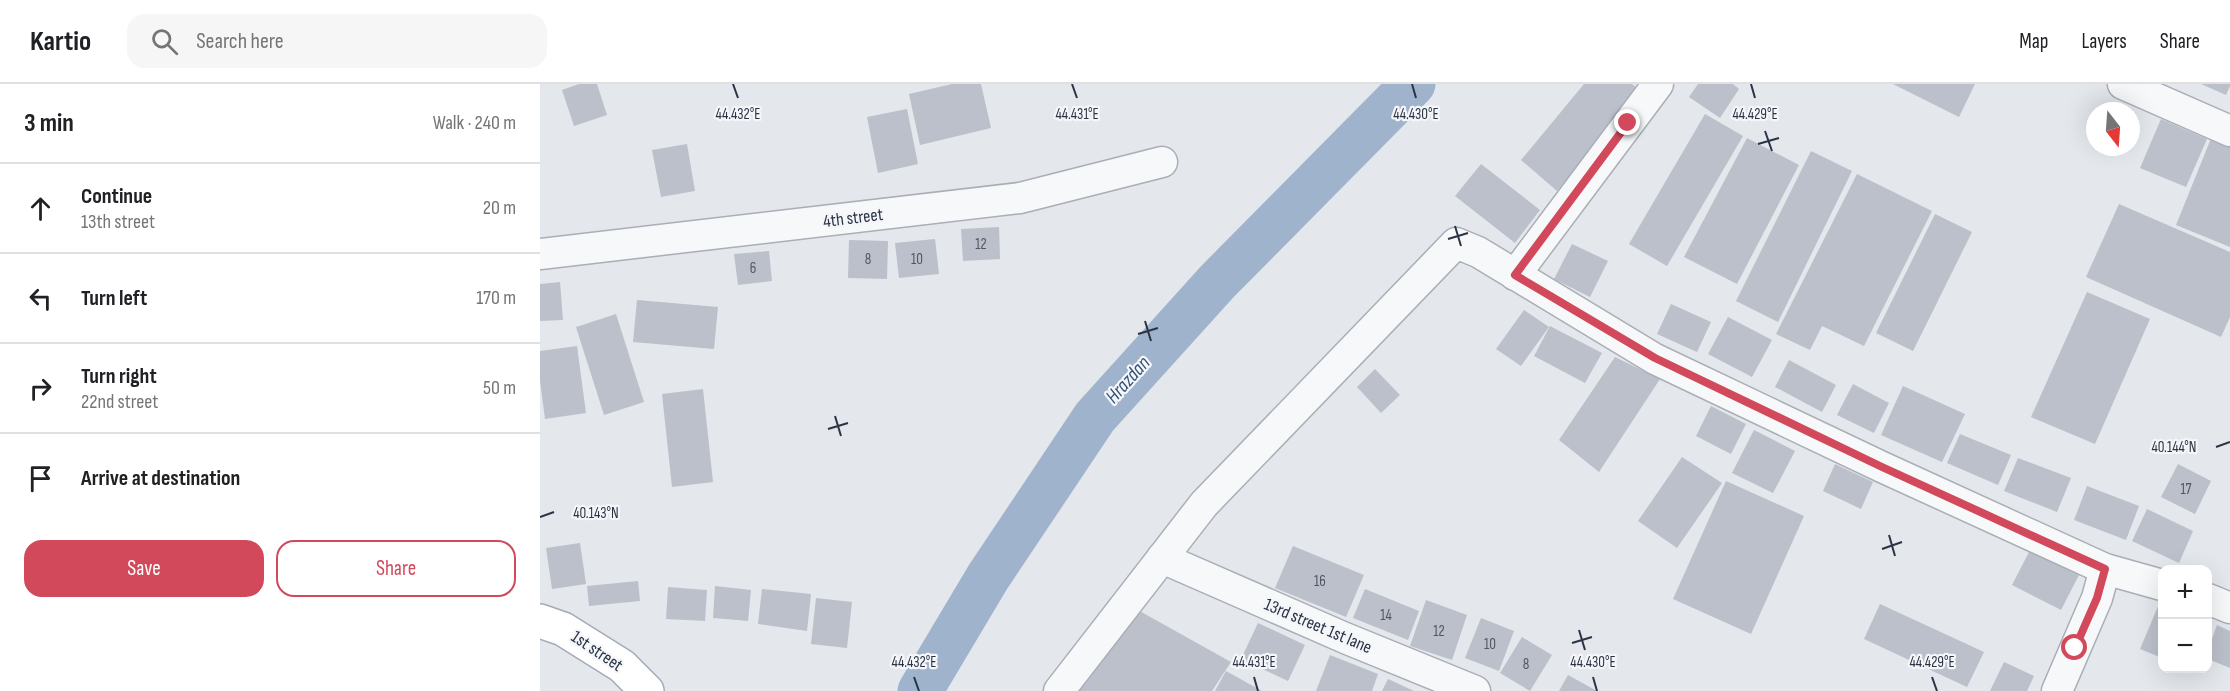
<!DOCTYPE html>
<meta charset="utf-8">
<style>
:root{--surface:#fff;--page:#f6f6f6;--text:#202124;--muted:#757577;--line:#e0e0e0;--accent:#d1495b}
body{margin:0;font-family:"Sofia Sans Condensed",sans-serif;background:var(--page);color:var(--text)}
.controls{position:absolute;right:18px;bottom:18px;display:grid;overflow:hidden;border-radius:12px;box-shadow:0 6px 24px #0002}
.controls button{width:54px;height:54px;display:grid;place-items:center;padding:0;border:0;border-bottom:2px solid var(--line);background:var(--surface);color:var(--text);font:30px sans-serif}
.compass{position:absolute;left:1546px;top:18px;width:54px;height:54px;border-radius:50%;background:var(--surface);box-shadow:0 6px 24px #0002;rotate:163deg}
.stop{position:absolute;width:18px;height:18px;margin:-14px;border:4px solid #d1495b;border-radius:50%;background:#fff}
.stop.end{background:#d1495b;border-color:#fff;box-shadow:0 2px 6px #0008}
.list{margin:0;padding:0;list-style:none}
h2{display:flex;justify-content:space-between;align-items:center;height:78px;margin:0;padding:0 24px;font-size:26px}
h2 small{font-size:20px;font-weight:400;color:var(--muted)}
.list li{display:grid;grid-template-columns:39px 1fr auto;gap:18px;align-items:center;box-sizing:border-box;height:90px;padding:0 24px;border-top:2px solid var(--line)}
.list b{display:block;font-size:22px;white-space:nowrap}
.list p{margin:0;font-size:20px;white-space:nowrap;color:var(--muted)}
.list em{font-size:20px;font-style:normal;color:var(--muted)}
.actions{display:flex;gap:12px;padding:18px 24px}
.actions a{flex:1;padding:14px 0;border:2px solid var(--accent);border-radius:18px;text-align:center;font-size:21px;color:var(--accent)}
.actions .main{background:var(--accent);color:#fff}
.icon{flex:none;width:33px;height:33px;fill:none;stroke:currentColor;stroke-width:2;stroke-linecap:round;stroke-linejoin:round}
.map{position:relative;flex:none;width:1690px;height:607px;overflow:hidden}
header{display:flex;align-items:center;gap:36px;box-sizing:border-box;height:84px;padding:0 30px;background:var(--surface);border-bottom:2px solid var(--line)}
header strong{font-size:28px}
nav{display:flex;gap:33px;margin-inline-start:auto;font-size:21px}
.search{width:420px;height:54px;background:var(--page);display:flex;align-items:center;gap:15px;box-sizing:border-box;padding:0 21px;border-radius:18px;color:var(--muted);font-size:22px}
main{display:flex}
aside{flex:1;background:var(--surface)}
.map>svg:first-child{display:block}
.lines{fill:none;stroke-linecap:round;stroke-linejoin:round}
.river{stroke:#9fb4cc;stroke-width:45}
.building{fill:#bbc0ca}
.minor-casing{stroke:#a9aeb7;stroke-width:33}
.major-casing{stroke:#a3abb8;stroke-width:36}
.minor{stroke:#f7f8fa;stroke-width:30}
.major{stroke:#fff;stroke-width:33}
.route{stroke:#d1495b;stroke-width:8}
.ticks{fill:none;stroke:#2b3445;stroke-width:2}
.labels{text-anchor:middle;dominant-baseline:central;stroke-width:4.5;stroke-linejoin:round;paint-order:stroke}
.number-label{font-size:15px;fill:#4f5766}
.street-label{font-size:18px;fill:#2b3445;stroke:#f4f6f9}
.water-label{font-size:20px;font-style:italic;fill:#34527a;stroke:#f4f6f9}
.ticks-label{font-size:15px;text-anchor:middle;fill:#2b3445;stroke:#f4f6f9;stroke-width:4.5;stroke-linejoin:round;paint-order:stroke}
</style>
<header>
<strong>Kartio</strong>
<div class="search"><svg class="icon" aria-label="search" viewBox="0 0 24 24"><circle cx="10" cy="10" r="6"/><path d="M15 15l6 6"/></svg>Search here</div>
<nav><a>Map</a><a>Layers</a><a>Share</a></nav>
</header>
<main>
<aside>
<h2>3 min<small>Walk · 240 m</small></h2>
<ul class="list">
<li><svg class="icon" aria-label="ahead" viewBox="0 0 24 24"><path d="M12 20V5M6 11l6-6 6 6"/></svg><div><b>Continue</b><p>13th street</p></div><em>20 m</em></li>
<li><svg class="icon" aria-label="left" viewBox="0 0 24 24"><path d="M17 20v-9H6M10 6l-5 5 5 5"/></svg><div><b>Turn left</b></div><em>170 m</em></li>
<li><svg class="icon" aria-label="right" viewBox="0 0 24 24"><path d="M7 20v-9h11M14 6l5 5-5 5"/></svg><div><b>Turn right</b><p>22nd street</p></div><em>50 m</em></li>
<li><svg class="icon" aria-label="arrive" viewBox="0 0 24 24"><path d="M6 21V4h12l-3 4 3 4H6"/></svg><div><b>Arrive at destination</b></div></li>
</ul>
<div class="actions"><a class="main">Save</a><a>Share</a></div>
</aside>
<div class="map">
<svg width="1690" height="607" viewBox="0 0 1690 607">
<rect width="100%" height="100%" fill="#e4e7ec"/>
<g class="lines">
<!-- river -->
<polyline class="river" points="380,607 448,493 555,333 677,198 873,0"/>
</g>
<!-- building -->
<g class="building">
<polygon points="39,0 57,0 67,31 34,42 22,6"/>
<polygon points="412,0 441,0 451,44 380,61 369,10"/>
<polygon points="1044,0 1092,0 1101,7 1017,107 981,76"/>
<polygon points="1158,0 1193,0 1199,5 1180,34 1149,13"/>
<polygon points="1353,0 1435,0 1419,33"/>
<polygon points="1661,0 1690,0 1690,2 1686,11"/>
<polygon points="367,25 378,80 338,89 327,33"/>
<polygon points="1165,30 1203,52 1127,182 1089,160"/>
<polygon points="1621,35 1667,55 1646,103 1600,84"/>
<polygon points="1672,52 1690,60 1690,163 1636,141"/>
<polygon points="1207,54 1259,81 1197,200 1144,173"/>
<polygon points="147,60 155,107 121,113 112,66"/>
<polygon points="1271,67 1312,87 1238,238 1196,217"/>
<polygon points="941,80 1000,126 975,159 915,112"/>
<polygon points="1317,90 1392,127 1324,262 1282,242 1270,266 1236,250"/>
<polygon points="1579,120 1690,168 1690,233 1681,253 1546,193"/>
<polygon points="1395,130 1432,148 1373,267 1336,249"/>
<polygon points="459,143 460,175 423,177 421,145"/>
<polygon points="395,155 399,190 359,194 355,159"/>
<polygon points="309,156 348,157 347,195 308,194"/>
<polygon points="1032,160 1068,177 1050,213 1014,195"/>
<polygon points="229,167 232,197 198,201 194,170"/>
<polygon points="20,198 23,236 0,237 0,200"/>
<polygon points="1547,208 1610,235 1555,360 1491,333"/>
<polygon points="97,216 178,223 174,265 93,258"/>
<polygon points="1131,220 1171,238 1157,268 1117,250"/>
<polygon points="984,226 1009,243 981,282 956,265"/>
<polygon points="76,230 104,318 64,331 36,243"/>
<polygon points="1188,233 1232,256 1212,293 1168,270"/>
<polygon points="1010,242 1062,269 1045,299 994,272"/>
<polygon points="37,262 46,329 5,335 0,297 0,267"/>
<polygon points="1075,273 1120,295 1059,388 1019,356"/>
<polygon points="1249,276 1296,301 1282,328 1235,303"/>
<polygon points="835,285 860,311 841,329 817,303"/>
<polygon points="1313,300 1349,319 1334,349 1297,331"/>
<polygon points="1363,302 1425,330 1402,378 1341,351"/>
<polygon points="163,305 173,398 132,403 122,310"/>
<polygon points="1171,322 1206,340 1191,370 1156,352"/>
<polygon points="1214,346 1255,367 1233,409 1192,389"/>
<polygon points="1420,350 1471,371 1458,401 1407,379"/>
<polygon points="1142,373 1182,399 1137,464 1098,437"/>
<polygon points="1478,374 1531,394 1517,428 1464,407"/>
<polygon points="1295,380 1333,398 1321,425 1283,407"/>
<polygon points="1638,380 1671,397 1655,430 1621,413"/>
<polygon points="1186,397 1264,432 1211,550 1133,515"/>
<polygon points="1547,402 1599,422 1586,456 1534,436"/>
<polygon points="1607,425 1653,447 1639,479 1592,457"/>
<polygon points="40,459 46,500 12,505 6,464"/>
<polygon points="753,462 824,491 806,533 735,504"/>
<polygon points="1490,466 1539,491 1521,526 1472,501"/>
<polygon points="98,497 100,517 49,522 47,502"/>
<polygon points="175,502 211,506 208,537 173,534"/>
<polygon points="128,503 167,506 165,537 126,535"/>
<polygon points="222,505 271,510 267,547 218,540"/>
<polygon points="825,505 879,527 868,556 813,534"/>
<polygon points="276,514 312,518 307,564 271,560"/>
<polygon points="886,516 927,531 912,576 870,562"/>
<polygon points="1340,520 1444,568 1427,603 1324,555"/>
<polygon points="1619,520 1622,521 1622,574 1600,565"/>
<polygon points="596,525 691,578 672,607 532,607"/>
<polygon points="941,534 974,547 959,587 925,574"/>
<polygon points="718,539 765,561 748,597 701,575"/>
<polygon points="1677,541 1690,547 1690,584 1668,575 1668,566"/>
<polygon points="982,553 1012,571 990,607 960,589"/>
<polygon points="790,571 838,590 832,607 776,607"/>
<polygon points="1464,578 1494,592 1487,607 1450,607"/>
<polygon points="686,587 722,607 675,607"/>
<polygon points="1028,591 1057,607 1019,607"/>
<polygon points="848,595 874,607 842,607"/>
</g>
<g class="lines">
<defs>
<g id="minor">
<polyline points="1583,0 1690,47"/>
<polyline points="0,170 480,114 622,78"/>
<polyline points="975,191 1118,0"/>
<polyline points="622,474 805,554 935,607"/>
<polyline points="1668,515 1690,524"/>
<polyline points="519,607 664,420 916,159 938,168 1115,275 1342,383 1565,485 1622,501"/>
<polyline points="1517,607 1557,514 1565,485"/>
</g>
<polyline id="major" points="0,537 23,545 82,582 107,607"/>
</defs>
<!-- minor casing -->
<use href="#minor" class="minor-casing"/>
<!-- major casing -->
<use href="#major" class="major-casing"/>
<!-- minor -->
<use href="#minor" class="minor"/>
<!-- major -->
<use href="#major" class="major"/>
</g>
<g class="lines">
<!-- route -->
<polyline class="route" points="1088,39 975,191 1115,274 1342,383 1565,485 1557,514 1535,564"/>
</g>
<!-- ticks -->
<path class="ticks" d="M 193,0 L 198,14M 532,0 L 537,14M 872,0 L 876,14M 1211,0 L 1215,14M 1225,47 L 1232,67M 1218,60 L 1239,54M 915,142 L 921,162M 908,155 L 928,149M 605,237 L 611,257M 598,250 L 618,244M 295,332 L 301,352M 288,345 L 308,339M 1676,363 L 1690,358M 0,433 L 14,428M 1349,451 L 1355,472M 1342,465 L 1362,458M 1039,546 L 1045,566M 1032,559 L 1052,553M 374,593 L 379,607M 714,593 L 718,607M 1053,593 L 1057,607M 1392,593 L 1397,607"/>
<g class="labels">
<!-- number labels -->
<g class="number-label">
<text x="441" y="160">12</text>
<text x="328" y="175">8</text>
<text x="377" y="175">10</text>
<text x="213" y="184">6</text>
<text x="1646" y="405">17</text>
<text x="780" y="497">16</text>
<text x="846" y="531">14</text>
<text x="899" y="547">12</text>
<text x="950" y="560">10</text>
<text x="986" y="580">8</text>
</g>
<!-- street labels -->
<g class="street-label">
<text transform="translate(313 134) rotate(-7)">4th street</text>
<text transform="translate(778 542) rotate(23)">13rd street 1st lane</text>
<text transform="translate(57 567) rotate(34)">1st street</text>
</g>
<!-- water labels -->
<g class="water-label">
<text transform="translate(588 296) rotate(-48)">Hrazdan</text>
</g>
</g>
<g class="ticks-label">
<text x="198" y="35">44.432°E</text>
<text x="537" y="35">44.431°E</text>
<text x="876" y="35">44.430°E</text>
<text x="1215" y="35">44.429°E</text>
<text x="1634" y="368">40.144°N</text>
<text x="56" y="434">40.143°N</text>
<text x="374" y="583">44.432°E</text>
<text x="714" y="583">44.431°E</text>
<text x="1053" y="583">44.430°E</text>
<text x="1392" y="583">44.429°E</text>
</g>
</svg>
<div class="controls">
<button>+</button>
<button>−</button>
</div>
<svg class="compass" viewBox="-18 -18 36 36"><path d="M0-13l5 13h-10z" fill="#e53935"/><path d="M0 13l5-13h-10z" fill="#757577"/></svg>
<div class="stop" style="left:1535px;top:564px"></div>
<div class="stop end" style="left:1088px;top:39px"></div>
</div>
</main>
